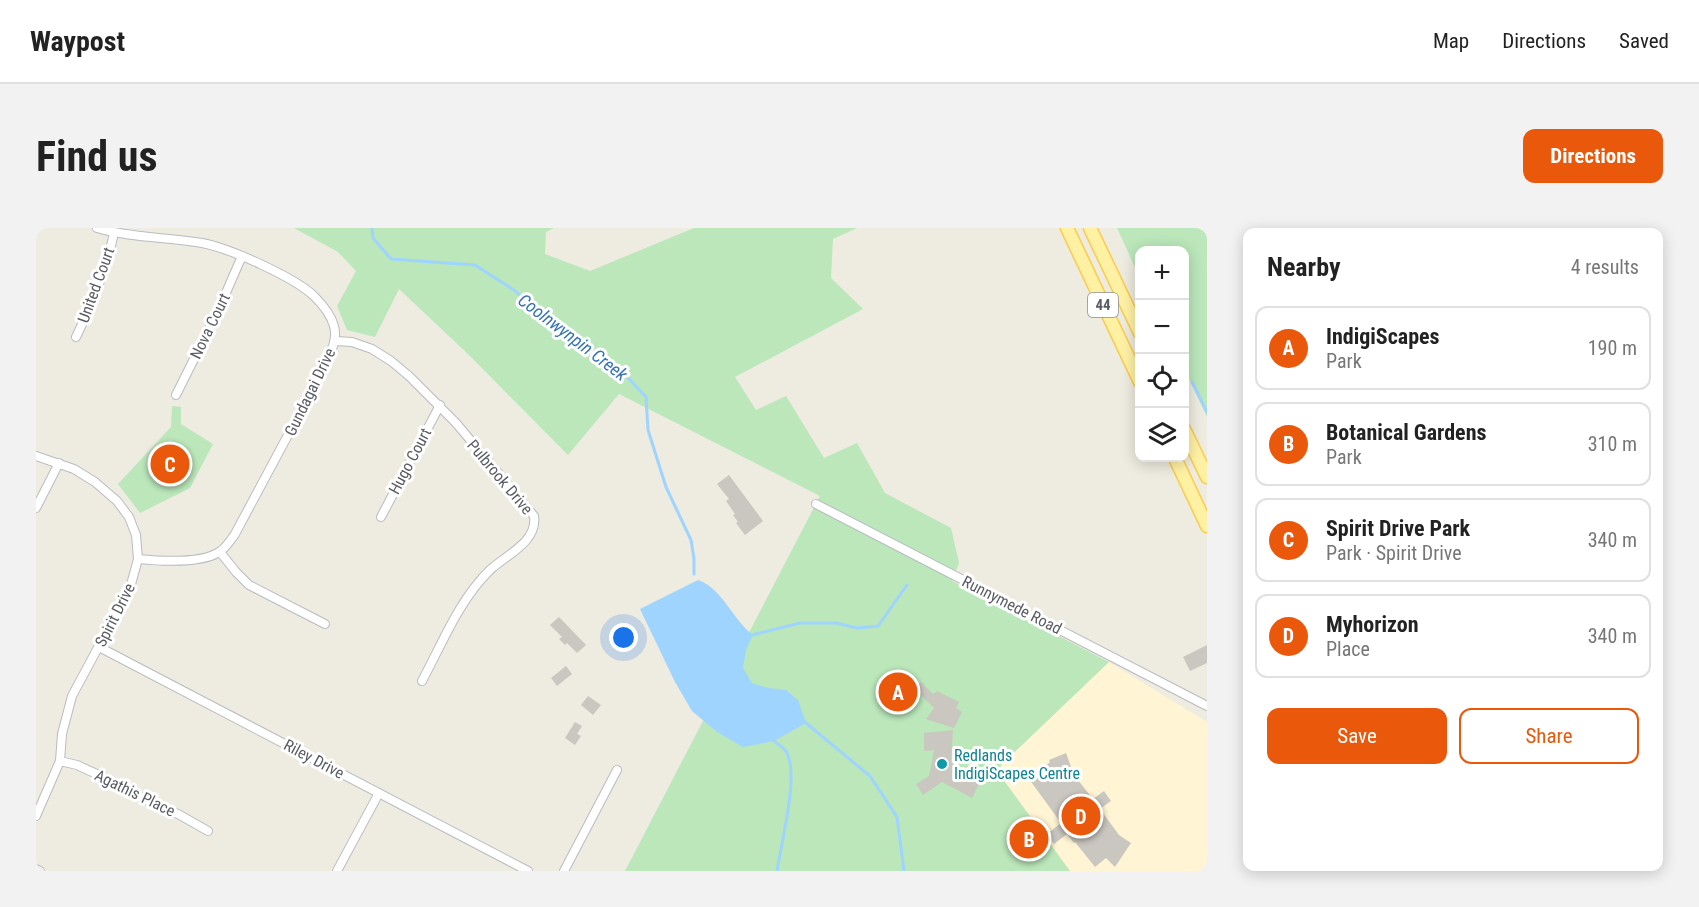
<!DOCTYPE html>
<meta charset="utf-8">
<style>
:root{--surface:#fff;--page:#f2f2f2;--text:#222;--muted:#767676;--line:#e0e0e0;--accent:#ea580c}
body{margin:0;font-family:"Roboto Condensed",sans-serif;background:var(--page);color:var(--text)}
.controls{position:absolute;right:18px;top:18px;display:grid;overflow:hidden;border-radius:12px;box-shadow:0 3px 15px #0003}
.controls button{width:54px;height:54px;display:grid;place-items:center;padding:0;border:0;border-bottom:2px solid var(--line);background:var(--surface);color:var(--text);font:30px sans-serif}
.you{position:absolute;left:588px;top:410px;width:21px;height:21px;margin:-15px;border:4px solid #fff;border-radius:50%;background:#1a73e8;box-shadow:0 0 0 9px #1a73e833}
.badge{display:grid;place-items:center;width:39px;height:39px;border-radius:50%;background:var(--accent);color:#fff;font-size:20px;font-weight:700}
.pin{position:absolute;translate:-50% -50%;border:3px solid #fff;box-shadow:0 2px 6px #0006}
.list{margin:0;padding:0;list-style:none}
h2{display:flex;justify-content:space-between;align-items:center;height:78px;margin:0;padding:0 24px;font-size:26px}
h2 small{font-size:20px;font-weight:400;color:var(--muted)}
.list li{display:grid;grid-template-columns:39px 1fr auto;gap:18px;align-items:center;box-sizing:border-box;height:84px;margin:0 12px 12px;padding:0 12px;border:2px solid var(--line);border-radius:12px}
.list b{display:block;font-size:22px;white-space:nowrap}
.list p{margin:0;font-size:20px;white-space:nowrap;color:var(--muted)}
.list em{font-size:20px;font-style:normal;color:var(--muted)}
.actions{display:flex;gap:12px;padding:18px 24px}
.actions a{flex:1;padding:14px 0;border:2px solid var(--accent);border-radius:12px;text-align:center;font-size:21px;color:var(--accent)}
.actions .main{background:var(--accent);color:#fff}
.icon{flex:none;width:33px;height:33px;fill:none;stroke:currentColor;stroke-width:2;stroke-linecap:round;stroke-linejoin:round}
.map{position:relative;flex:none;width:1171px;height:643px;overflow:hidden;border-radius:12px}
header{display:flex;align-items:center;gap:36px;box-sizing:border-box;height:84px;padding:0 30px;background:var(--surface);border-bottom:2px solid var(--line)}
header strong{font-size:28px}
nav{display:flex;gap:33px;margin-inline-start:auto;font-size:21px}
.intro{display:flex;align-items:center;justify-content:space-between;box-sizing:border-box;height:144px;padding:0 36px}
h1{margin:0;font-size:42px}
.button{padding:15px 27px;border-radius:12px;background:var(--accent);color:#fff;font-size:21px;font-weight:700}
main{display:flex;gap:36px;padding:0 36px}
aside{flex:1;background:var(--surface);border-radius:12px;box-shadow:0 3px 15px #0003}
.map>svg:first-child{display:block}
.commercial{fill:#fff5d4}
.green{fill:#bbe7bb}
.water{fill:#9fd4ff}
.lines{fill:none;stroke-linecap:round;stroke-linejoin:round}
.stream{stroke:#9fd4ff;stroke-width:3}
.building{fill:#cac7c0}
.street-casing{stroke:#b9bbc1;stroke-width:10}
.primary-casing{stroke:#fbcc4c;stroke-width:15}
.street{stroke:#fff;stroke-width:8}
.primary{stroke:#fff1a4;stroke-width:12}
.culture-dot{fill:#0f9aa8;stroke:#fff;stroke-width:2}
.labels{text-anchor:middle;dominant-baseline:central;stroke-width:6;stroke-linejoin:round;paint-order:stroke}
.shield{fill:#fff;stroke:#8b8e92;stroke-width:1.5}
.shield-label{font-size:15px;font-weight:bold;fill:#595d63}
.street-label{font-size:16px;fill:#595d63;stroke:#fff}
.culture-label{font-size:16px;fill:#0d838f;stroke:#fff;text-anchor:start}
.water-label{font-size:18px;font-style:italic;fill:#3673b8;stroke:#fff}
</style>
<header>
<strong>Waypost</strong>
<nav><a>Map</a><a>Directions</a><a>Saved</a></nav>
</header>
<div class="intro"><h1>Find us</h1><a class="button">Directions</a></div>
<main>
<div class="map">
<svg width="1171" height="643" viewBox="0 0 1171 643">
<rect width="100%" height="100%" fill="#eeebe0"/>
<!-- commercial -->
<polygon class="commercial" points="1073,434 1171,494 1171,643 1034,643 964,547 965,537"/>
<!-- green -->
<g class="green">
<polygon points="258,0 518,0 510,4 509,26 554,43 658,0 821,0 797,11 795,50 827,81 699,149 720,182 750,168 788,230 821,215 849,265 915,300 923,335 916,353 1073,434 965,537 964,547 1034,643 589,643 784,268 583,166 532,227 433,127 363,61 339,109 311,102 301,78 320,43 302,24"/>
<polygon points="1081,0 1171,0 1171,189 1149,142 1148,22 1104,22 1103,48"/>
<polygon points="136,178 145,179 145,196 177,216 154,260 104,285 82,256 135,199"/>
</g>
<!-- water -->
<path class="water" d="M 662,352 C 686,360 697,392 717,407 L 710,422 L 707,440 L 716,455 L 732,460 L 750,462 L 762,472 L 770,495 L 738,513 L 707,519 L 681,504 L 656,483 L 639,454 L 604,381 Z"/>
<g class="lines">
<!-- stream -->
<g class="stream">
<polyline points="336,0 337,10 355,31 439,37 478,62 504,86 581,138 610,169 612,202 630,259 655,312 658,331 658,346"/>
<polyline points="1156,154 1171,184"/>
<polyline points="716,407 764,395 800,395 821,400 842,398 871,357"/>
<polyline points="767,494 770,495 834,548 861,589 868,643"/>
<path d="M 737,512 C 741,516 749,520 751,525 C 763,548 745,616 741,643"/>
</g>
</g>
<!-- building -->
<g class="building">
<polygon points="693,247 727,293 709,307 700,295 702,294 697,287 699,286 690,273 693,271 681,256"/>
<polygon points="523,389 550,417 541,425 531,415 529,417 523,411 526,409 514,397"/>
<polygon points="1171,417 1171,435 1154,443 1147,429"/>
<polygon points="530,438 536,446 521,458 515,450"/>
<polygon points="885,454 897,466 901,463 923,474 920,480 926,484 918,500 890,491 898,480 878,460"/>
<polygon points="552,468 565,477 557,487 545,477"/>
<polygon points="539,494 546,498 541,506 545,508 539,517 529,510"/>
<polygon points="917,502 915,534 919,537 920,543 943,556 936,570 906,554 887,567 880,556 893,548 898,522 888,523 888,505"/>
<polygon points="1030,525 1038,547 1057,571 1068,563 1075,573 1064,581 1083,607 1095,615 1079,639 1070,630 1059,639 1039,614 1038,615 1031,606 1018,616 1011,606 1025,595 993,551 1014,534 1013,532"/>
</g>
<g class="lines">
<defs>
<g id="street">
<path d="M 61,0 C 95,10 131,9 166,15 C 193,20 258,49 278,68 C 286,76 295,87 298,98 C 302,112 294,125 289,138 L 199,306 C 195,312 189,321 183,324 C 165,336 123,333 102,331"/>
<path d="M 40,109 C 57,75 70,42 78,5"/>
<path d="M 299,113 L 316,114 L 336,121 L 355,133 L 373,148 L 420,195 L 498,288 C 502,314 470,327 454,342 C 423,372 406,416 386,453"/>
<polyline points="140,167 182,83 206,28"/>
<polyline points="0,228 38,241 59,254 81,273 93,289 100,307 102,331 94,360 36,468 26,506 24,533 0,588"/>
<polyline points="780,276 1171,478"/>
<polyline points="0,280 23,235"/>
<polyline points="345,289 404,177"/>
<polyline points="184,324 200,344 213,357 289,396"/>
<polyline points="63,419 492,643"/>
<polyline points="24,533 41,537 89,559 108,571 142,586 172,603"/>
<polyline points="0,641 4,643"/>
<polyline points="301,643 343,565"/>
<polyline points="528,643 581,542"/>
</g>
<g id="primary">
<polyline points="1031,0 1104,154"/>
<polyline points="1054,0 1104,105"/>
<polyline points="1148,201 1171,249"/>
<polyline points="1139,230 1171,298"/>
</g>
</defs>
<!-- street casing -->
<use href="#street" class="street-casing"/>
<!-- primary casing -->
<use href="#primary" class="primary-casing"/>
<!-- street -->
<use href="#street" class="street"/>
<!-- primary -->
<use href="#primary" class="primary"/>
</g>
<!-- markers -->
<circle class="culture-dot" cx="906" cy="536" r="6"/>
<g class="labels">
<!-- shield labels -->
<rect class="shield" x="1052" y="65" width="30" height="24" rx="4.5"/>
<g class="shield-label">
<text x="1067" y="77">44</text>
</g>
<!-- street labels -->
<g class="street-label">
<text transform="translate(60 57) rotate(-70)">United Court</text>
<text transform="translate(174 98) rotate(-64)">Nova Court</text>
<text transform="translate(274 164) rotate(-64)">Gundagai Drive</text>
<text transform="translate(374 233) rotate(-62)">Hugo Court</text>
<text transform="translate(464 249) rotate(50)">Pulbrook Drive</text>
<text transform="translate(976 377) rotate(27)">Runnymede Road</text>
<text transform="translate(79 387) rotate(-63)">Spirit Drive</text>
<text transform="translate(278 531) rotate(28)">Riley Drive</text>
<text transform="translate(99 565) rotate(26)">Agathis Place</text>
</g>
<!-- culture labels -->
<g class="culture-label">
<text x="918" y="527">Redlands<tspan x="918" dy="18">IndigiScapes Centre</tspan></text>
</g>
<!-- water labels -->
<g class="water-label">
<text transform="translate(537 109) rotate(37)">Coolnwynpin Creek</text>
</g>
</g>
</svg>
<div class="controls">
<button>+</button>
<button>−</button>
<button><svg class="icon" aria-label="locate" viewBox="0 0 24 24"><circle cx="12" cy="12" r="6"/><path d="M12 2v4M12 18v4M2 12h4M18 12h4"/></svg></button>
<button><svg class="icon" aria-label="layers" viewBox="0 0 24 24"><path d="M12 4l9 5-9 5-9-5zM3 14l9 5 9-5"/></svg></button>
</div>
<div class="you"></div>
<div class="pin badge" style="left:862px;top:464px">A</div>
<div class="pin badge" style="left:993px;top:611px">B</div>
<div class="pin badge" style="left:134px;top:236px">C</div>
<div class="pin badge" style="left:1045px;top:588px">D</div>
</div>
<aside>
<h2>Nearby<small>4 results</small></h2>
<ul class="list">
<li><span class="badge">A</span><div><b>IndigiScapes</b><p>Park</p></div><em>190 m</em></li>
<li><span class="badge">B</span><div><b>Botanical Gardens</b><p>Park</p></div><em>310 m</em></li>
<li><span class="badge">C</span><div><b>Spirit Drive Park</b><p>Park · Spirit Drive</p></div><em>340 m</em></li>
<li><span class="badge">D</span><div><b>Myhorizon</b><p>Place</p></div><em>340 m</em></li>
</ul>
<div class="actions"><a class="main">Save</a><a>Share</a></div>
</aside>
</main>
